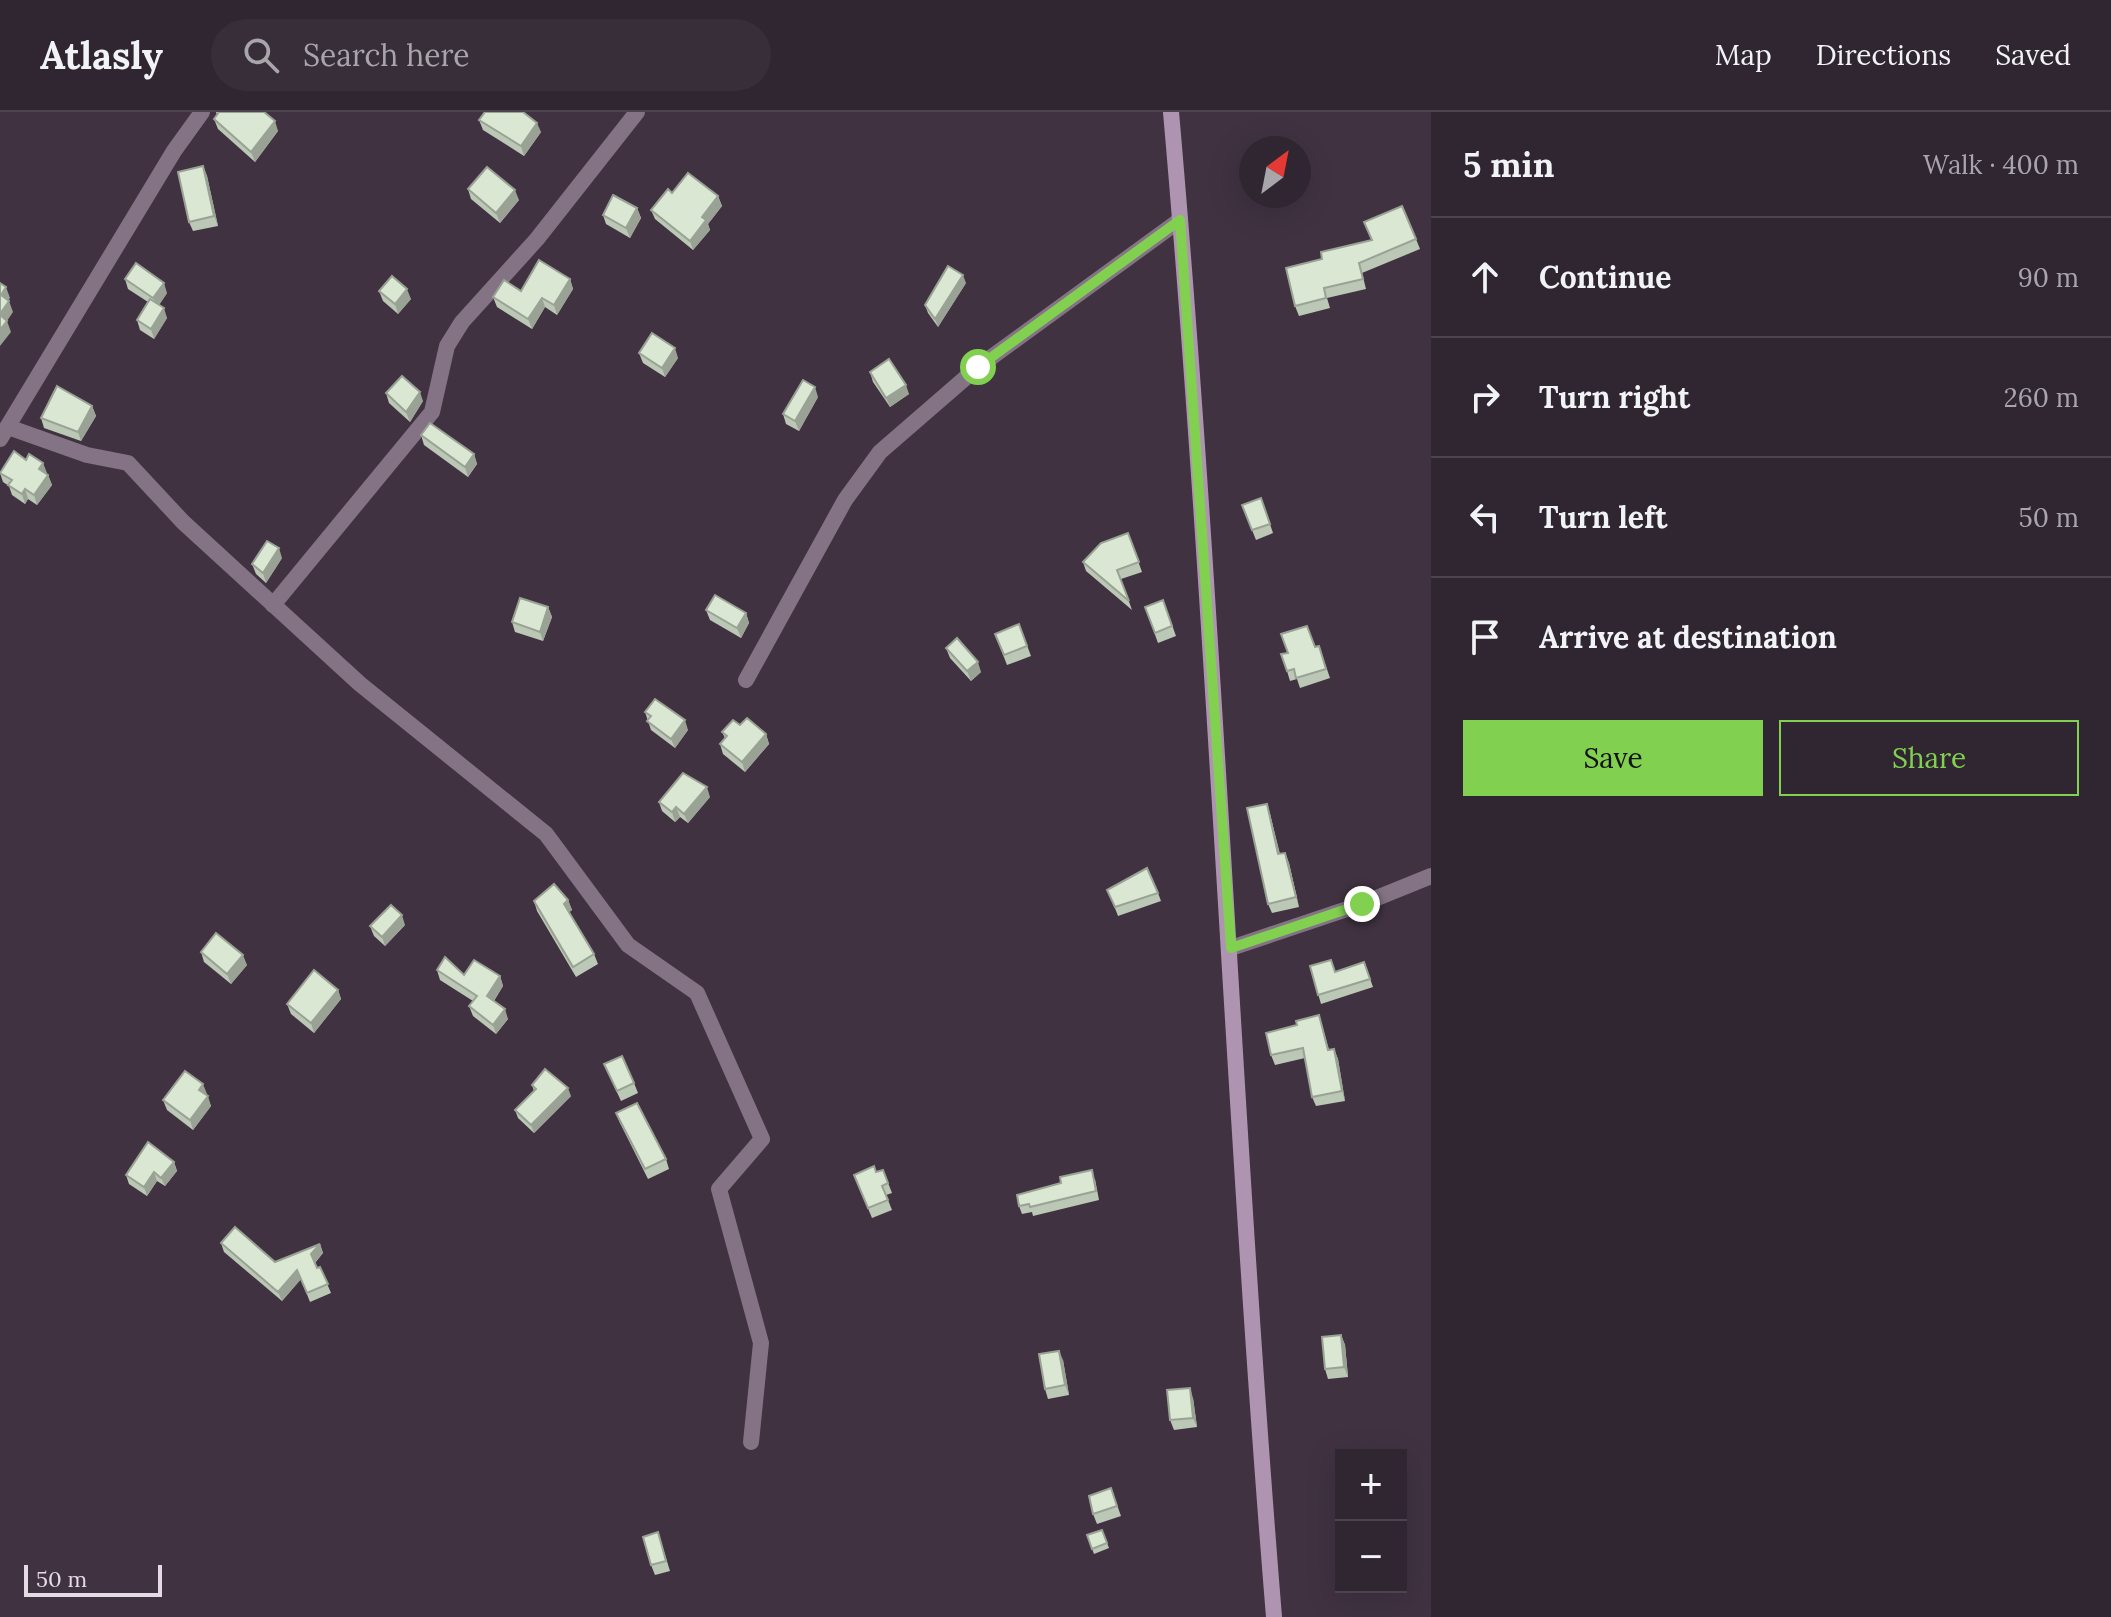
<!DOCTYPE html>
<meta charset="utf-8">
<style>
:root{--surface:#302631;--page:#382e39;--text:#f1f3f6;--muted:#a8a5ab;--line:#4b434d;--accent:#81d050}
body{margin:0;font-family:Lora,serif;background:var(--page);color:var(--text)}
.controls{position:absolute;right:24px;bottom:24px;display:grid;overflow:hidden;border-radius:0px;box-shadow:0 8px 32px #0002}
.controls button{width:72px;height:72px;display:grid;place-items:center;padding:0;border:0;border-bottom:2px solid var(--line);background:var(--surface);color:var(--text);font:40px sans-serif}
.compass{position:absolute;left:1239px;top:24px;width:72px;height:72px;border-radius:50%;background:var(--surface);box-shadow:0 8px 32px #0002;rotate:32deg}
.scale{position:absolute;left:24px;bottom:20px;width:138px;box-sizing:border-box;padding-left:8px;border:4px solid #e4dbe5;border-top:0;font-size:22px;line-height:28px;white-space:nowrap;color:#e4dbe5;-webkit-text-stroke:6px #403241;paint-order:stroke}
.stop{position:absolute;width:24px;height:24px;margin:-18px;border:6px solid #81d050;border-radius:50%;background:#fff}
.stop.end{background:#81d050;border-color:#fff;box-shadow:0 2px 8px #0008}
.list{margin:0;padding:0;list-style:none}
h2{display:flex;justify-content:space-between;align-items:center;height:104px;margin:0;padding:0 32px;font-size:34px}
h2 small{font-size:26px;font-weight:400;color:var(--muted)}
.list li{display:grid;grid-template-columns:52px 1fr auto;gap:24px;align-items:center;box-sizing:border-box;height:120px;padding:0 32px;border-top:2px solid var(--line)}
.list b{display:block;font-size:30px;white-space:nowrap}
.list em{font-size:26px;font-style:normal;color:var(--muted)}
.actions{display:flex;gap:16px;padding:24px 32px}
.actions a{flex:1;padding:18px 0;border:2px solid var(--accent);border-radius:0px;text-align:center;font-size:28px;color:var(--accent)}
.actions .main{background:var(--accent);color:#111}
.icon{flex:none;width:44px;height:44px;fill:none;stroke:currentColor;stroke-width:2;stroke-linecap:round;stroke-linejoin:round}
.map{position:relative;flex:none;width:1431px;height:1505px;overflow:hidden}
header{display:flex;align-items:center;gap:48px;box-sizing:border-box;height:112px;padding:0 40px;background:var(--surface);border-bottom:2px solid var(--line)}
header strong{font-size:38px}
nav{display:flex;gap:44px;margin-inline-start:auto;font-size:28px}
.search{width:560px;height:72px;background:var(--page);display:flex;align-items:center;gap:20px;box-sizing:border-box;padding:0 28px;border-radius:44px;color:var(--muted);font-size:30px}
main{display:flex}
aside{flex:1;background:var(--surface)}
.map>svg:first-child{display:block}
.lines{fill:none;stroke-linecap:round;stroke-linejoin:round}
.street{stroke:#847385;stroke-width:16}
.secondary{stroke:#ae94b0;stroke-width:16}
.wall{fill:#bbc8b5}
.shaded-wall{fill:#99a294}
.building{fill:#dae8d3;stroke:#99a294;stroke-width:2}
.route{stroke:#81d050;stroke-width:10}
</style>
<header>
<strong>Atlasly</strong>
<div class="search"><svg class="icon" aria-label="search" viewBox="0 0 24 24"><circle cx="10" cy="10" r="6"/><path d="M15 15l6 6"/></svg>Search here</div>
<nav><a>Map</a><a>Directions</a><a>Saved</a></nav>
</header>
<main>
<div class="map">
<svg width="1431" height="1505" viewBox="0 0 1431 1505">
<rect width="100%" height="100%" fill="#403241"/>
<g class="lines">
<!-- street -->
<g class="street">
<polyline points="8,315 87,343 128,351 183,410 360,572 546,722 628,833 697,881 762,1027 719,1077 761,1231 751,1330"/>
<polyline points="0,327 174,39 202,0"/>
<polyline points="273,493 432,300 447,234 462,210 537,127 637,0"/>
<polyline points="746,568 845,388 880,340 978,255 1180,108"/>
<polyline points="1231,836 1362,792 1431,764"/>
</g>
<!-- secondary -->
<path class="secondary" d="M 1171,0 C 1215,501 1233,1004 1274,1505"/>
</g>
<!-- wall -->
<g class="wall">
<polygon points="216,0 264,0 278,19 255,50 218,17 214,7 217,3"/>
<polygon points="479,8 541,20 524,44 483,18"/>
<polygon points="203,54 207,64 218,114 193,119 189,110"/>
<polygon points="468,77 519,88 500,111 471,87"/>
<polygon points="672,81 718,84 722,94 708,112 710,118 693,138 655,107 651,98"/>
<polygon points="637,96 641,106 630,126 606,112 603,103"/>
<polygon points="1416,127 1420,137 1362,161 1366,177 1327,186 1330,196 1299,204 1295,194 1322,147"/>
<polygon points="125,167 167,181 159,193 167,206 154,227 140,218 137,208 148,190 128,177"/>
<polygon points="570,167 573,177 557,203 545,195 532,217 497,195 493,185"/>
<polygon points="966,171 938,215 928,201 925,193"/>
<polygon points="379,179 411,187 398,202 383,189"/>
<polygon points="639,241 678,246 665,265 643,251"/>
<polygon points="870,260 909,282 890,295 873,270"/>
<polygon points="386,281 423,289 410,310 389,291"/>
<polygon points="818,285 799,319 786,312 783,302"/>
<polygon points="92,294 96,304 81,329 44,316 41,306"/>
<polygon points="421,323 474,342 477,352 468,365 424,333"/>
<polygon points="26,348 43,351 46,362 48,363 52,373 37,393 28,387 25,392 12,383 9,374 3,370 0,361 0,360"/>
<polygon points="1261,386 1273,421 1256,428 1242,393"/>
<polygon points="1128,421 1142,460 1121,467 1132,498 1086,459 1083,450"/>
<polygon points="282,446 266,471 256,462 252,452"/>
<polygon points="1163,488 1176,524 1158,531 1145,495"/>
<polygon points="548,495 552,505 543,529 515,520 512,510"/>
<polygon points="706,498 746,501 749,511 741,526 710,508"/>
<polygon points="1019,512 1031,544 1007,553 995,522"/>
<polygon points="1319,534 1330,566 1300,576 1297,567 1290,569 1287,559 1315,535"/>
<polygon points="946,536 981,560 971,569 950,546"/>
<polygon points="645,600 688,618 675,636 651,618"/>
<polygon points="740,613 766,622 769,632 745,660 723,642 720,632 725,626 722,620"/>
<polygon points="710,685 688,711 680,705 675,710 662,699 659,690"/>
<polygon points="1270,702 1280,742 1285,741 1289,751 1299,795 1272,801 1268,792"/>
<polygon points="1108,778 1158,781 1161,789 1118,804"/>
<polygon points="568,788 572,798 569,800 594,842 598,852 576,865 537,799 534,789"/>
<polygon points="405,813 385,834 374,824 370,814"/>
<polygon points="201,840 247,853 231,872 204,850"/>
<polygon points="1364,850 1373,875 1321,892 1310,854 1336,860"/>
<polygon points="437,858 464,863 500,864 503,874 494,889 508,907 496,922 473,904 469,894 473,889 440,868"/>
<polygon points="338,878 341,887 314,921 291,902 287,892"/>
<polygon points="1319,903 1329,938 1334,937 1338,947 1345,989 1316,994 1312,985 1305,946 1275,953 1271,943 1297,913"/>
<polygon points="604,952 634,971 638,981 621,989"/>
<polygon points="532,973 571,984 534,1021 518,1006 515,998 534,979"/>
<polygon points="207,982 206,983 211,994 193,1018 167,998 163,988"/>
<polygon points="616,1001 666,1047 669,1057 648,1067 620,1011"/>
<polygon points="174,1050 177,1059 165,1074 157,1069 147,1084 129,1072 126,1063"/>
<polygon points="883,1058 892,1081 886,1083 892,1098 872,1106 854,1063 876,1060"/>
<polygon points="1095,1067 1099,1088 1033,1104 1032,1100 1022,1102 1019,1094"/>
<polygon points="221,1131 275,1150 320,1132 323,1141 315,1151 317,1156 320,1155 331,1181 310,1190 301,1167 282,1189 224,1140"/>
<polygon points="1341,1223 1345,1233 1348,1265 1328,1267 1325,1257"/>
<polygon points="1063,1248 1069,1283 1048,1287 1045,1277"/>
<polygon points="1193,1286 1197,1315 1174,1318 1170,1308"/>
<polygon points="1111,1376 1121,1404 1097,1412 1093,1402"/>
<polygon points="1102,1418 1109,1436 1094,1442 1087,1423"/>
<polygon points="658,1420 670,1459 655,1463 651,1453"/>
</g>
<!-- shaded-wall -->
<g class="shaded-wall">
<polygon points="275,9 278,19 255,50 251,40"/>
<polygon points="537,11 541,20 524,44 521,34"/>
<polygon points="203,54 207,64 218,114 214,104"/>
<polygon points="515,78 519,88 500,111 496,101"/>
<polygon points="718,84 722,94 708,112 710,118 693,138 690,129 702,105"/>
<polygon points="637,96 641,106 630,126 626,116"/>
<polygon points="963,163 966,171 938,215 935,207"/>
<polygon points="570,167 573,177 557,203 554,193"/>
<polygon points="164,171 167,181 157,196 153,186"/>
<polygon points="6,175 10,186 5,194 1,183"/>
<polygon points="407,177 411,187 398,202 395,192"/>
<polygon points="542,186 545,195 532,217 528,207"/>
<polygon points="9,189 13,200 7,209 11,220 0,234 0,202"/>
<polygon points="164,196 167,206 154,227 151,217"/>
<polygon points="675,236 678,246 665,265 662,256"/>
<polygon points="906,273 909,282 890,295 886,286"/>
<polygon points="815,275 818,285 799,319 795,309"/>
<polygon points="420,280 423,289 410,310 406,300"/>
<polygon points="92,294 96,304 81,329 78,320"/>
<polygon points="474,342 477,352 468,365 465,355"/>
<polygon points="43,351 47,361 43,367 39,357"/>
<polygon points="48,363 52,373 37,393 34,383"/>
<polygon points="25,377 28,387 25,392 22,382"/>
<polygon points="279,436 282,446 266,471 263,461"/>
<polygon points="548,495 552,505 543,529 540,520"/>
<polygon points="746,501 749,511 741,526 737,516"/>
<polygon points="978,550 981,560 971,569 967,559"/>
<polygon points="685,608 688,618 675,636 671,627"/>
<polygon points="766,622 769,632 745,660 742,650"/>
<polygon points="707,675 710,685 688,711 684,702"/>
<polygon points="1267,692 1270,702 1282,752 1278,742"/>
<polygon points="676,695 680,705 675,710 672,700"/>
<polygon points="1285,741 1289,751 1299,795 1296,785"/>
<polygon points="568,788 572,798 567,802 564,792"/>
<polygon points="402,803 405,813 385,834 382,825"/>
<polygon points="243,843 247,853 231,872 227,862"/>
<polygon points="500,864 503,874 491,893 487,884"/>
<polygon points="338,878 341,887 314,921 311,911"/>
<polygon points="505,897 508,907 496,922 493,913"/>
<polygon points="1334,937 1338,947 1345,989 1342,979"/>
<polygon points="203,972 207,982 203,988 199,978"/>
<polygon points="568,976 571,984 534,1021 531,1013"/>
<polygon points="208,984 211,994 193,1018 190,1008"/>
<polygon points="174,1050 177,1059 165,1074 161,1066"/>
<polygon points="154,1060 157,1069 147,1084 144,1075"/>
<polygon points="320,1132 323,1141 314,1151 311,1142"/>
<polygon points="297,1158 301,1167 282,1189 278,1180"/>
<polygon points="1341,1223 1345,1233 1348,1265 1344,1255"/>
<polygon points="1059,1239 1063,1248 1069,1283 1065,1273"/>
<polygon points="1190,1276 1193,1286 1197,1315 1193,1306"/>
</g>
<!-- building -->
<g class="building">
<polygon points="219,0 264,0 275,9 251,40 214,7"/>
<polygon points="485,0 523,0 537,11 521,34 479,8"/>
<polygon points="203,54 214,104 189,110 178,60"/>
<polygon points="487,55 515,78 496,101 468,77"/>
<polygon points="688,61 718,84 702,105 706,108 690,129 651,98 668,77 672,81"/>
<polygon points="613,83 637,96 626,116 603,103"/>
<polygon points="1402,94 1416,127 1359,151 1363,167 1324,176 1326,186 1295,194 1286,156 1322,147 1321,140 1372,128 1364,110"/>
<polygon points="539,148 570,167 554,193 542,186 528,207 493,185 504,168 521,179"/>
<polygon points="136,151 164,171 153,186 125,167"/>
<polygon points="948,154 963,163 935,207 925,193"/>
<polygon points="392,164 407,177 395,192 379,179"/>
<polygon points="0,171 6,175 1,183 9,189 0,202"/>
<polygon points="150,187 164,196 151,217 137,208"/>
<polygon points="0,203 7,209 0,218"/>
<polygon points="652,221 675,236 662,256 639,241"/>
<polygon points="889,247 906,273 886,286 870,260"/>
<polygon points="402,264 420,280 406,300 386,281"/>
<polygon points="803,268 815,275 795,309 783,302"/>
<polygon points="57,274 92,294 78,320 41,306"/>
<polygon points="430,311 474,342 465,355 421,323"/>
<polygon points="14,339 26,348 29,342 43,351 39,357 48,363 34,383 25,377 22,382 8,373 12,368 0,361"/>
<polygon points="1261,386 1270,412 1252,418 1242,393"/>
<polygon points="1128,421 1139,450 1117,458 1129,489 1083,450 1101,431"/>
<polygon points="267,429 279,436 263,461 252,452"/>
<polygon points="715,483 746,501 737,516 706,498"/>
<polygon points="520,486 548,495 540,520 512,510"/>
<polygon points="1163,488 1172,514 1155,521 1145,495"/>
<polygon points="1019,512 1027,534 1004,543 995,522"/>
<polygon points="1307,514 1315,535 1319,534 1326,557 1296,566 1294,557 1287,559 1281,542 1288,541 1281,522"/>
<polygon points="957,526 978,550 967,559 946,536"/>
<polygon points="655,587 685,608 671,627 647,609 651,604 645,600"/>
<polygon points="747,606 766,622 742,650 720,632 727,624 722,620 733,608 740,613"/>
<polygon points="683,661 707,675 684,702 676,695 672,700 659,690"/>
<polygon points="1267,692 1278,742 1285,741 1296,785 1268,792 1247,696"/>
<polygon points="1147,756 1158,781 1115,795 1107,778"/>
<polygon points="554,772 568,788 564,792 594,842 573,855 534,789"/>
<polygon points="391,793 402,803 382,825 370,814"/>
<polygon points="216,821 243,843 227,862 201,840"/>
<polygon points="445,845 464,863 474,848 500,864 487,884 505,897 493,913 469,894 477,884 437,858"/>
<polygon points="1331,848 1335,860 1364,850 1370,867 1318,883 1310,854"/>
<polygon points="314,858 338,878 311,911 287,892"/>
<polygon points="1319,903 1328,938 1334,937 1342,979 1312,985 1303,936 1271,943 1266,921 1297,913 1296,909"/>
<polygon points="622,944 634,971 617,979 604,952"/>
<polygon points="545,957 568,976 531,1013 515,998 536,977 532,973"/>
<polygon points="185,959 203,972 199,978 208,984 190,1008 163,988"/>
<polygon points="637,991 666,1047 645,1057 616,1001"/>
<polygon points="148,1030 174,1050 161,1066 154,1060 144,1075 126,1063"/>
<polygon points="874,1054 876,1060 883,1058 888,1071 882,1074 888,1088 868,1096 854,1063"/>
<polygon points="1092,1058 1096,1079 1030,1095 1029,1092 1019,1094 1017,1083 1061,1071 1060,1065"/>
<polygon points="235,1115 275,1150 320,1132 311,1142 317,1156 320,1155 328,1172 307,1181 297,1158 278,1180 221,1131"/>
<polygon points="1341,1223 1344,1255 1325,1257 1322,1225"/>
<polygon points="1059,1239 1065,1273 1045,1277 1039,1242"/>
<polygon points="1190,1276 1193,1306 1170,1308 1167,1278"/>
<polygon points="1111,1376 1117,1394 1093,1402 1089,1384"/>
<polygon points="1102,1418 1107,1431 1092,1437 1087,1423"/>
<polygon points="658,1420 666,1449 651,1453 643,1425"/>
</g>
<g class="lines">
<!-- route -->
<polyline class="route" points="978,255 1180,108 1231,836 1362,792"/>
</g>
</svg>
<div class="controls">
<button>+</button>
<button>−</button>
</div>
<svg class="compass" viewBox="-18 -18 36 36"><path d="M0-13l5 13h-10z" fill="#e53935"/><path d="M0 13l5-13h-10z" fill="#a8a5ab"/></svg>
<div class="scale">50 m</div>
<div class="stop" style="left:978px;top:255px"></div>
<div class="stop end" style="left:1362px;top:792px"></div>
</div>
<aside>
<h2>5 min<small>Walk · 400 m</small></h2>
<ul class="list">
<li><svg class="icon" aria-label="ahead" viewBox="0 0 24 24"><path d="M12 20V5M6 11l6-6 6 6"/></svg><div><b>Continue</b></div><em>90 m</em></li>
<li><svg class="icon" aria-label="right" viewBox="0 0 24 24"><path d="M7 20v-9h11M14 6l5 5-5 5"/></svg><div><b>Turn right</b></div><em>260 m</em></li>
<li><svg class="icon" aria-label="left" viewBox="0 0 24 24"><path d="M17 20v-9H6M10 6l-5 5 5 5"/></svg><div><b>Turn left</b></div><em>50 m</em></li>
<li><svg class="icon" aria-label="arrive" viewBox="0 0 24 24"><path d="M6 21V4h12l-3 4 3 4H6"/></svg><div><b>Arrive at destination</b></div></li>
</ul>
<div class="actions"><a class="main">Save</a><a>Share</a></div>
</aside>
</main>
